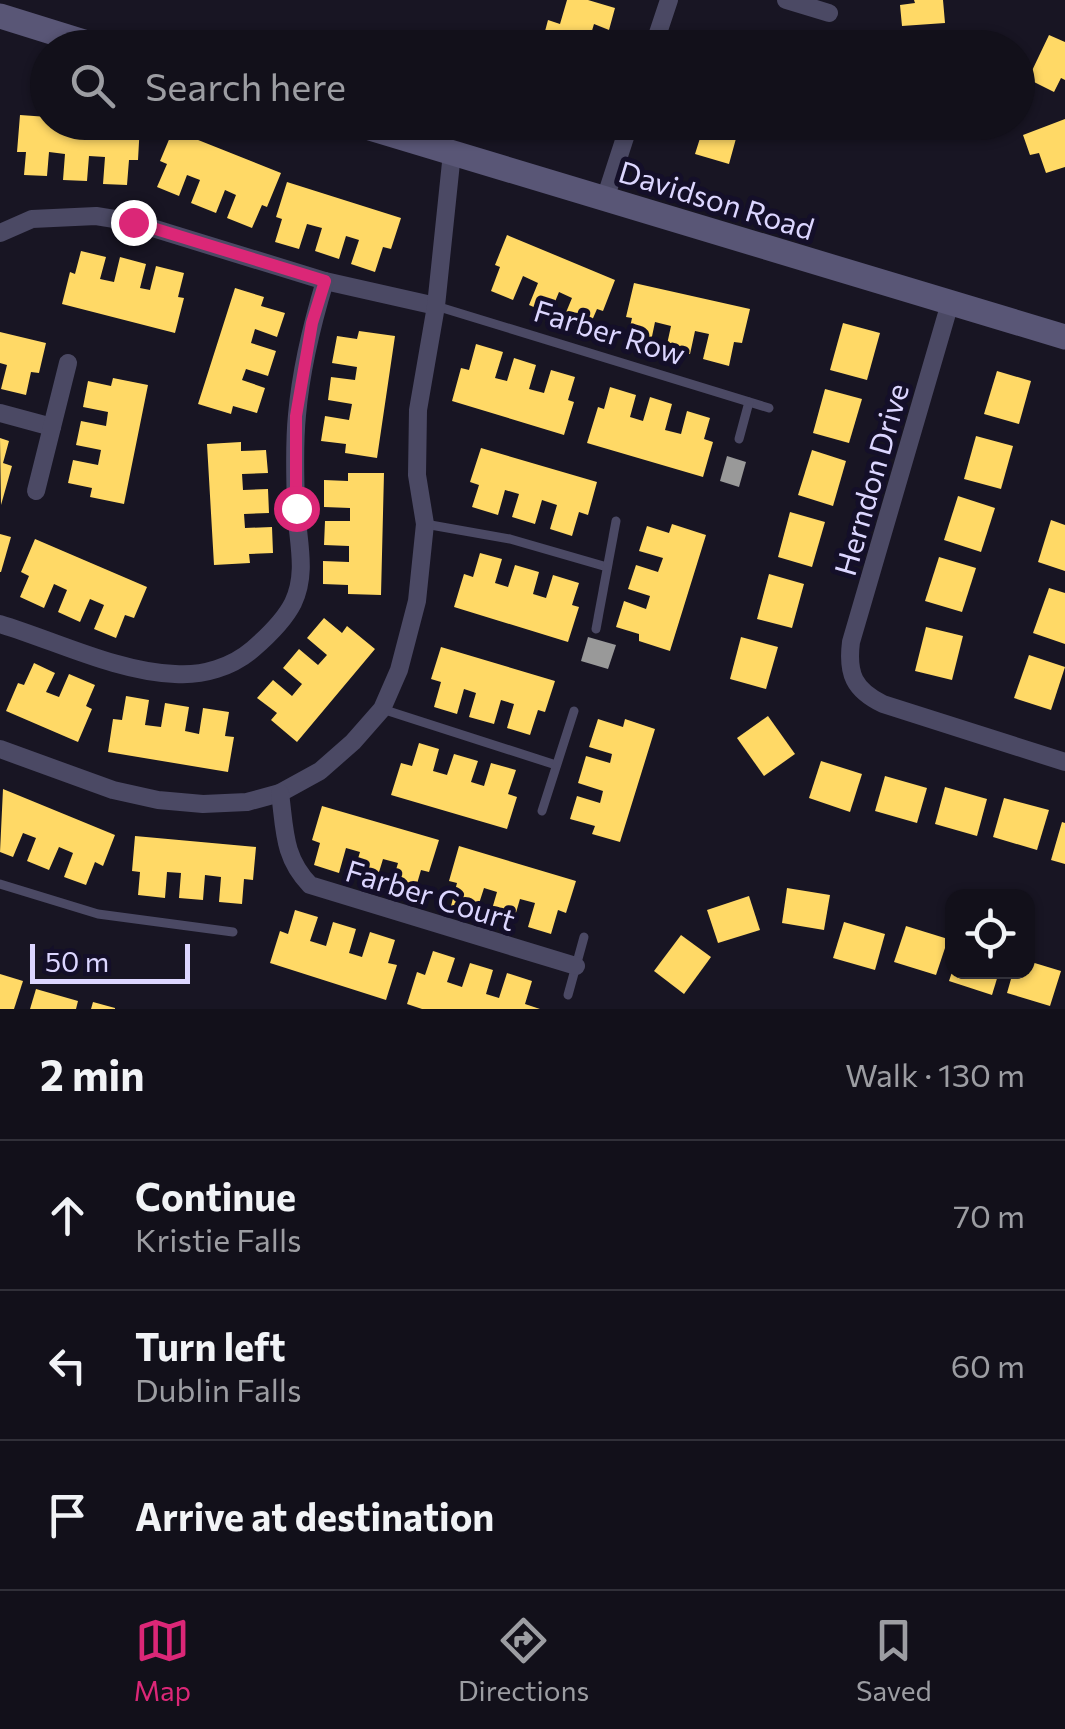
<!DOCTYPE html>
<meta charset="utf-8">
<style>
:root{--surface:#12101a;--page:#1b1923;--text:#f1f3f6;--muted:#9c9da2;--line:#313039;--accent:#db2777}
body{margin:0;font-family:Commissioner,sans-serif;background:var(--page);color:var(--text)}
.controls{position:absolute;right:30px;bottom:30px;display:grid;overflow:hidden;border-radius:20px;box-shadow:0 2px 8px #0004}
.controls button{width:90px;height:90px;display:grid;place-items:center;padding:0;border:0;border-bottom:2px solid var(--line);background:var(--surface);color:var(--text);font:50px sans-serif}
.scale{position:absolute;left:30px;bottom:25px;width:160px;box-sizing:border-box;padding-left:10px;border:5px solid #dcd6ff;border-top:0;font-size:28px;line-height:35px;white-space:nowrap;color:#dcd6ff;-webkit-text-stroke:8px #140f29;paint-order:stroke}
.stop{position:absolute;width:30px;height:30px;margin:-22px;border:8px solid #db2777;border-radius:50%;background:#fff}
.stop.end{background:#db2777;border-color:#fff;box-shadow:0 2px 10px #0008}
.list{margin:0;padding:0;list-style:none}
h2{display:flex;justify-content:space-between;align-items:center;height:130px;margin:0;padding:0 40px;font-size:42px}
h2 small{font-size:32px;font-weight:400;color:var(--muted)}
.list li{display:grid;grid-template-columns:65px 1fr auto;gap:30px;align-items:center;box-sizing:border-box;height:150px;padding:0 40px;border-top:2px solid var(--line)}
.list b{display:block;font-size:38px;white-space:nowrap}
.list p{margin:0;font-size:32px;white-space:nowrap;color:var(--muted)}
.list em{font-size:32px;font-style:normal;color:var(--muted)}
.icon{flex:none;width:55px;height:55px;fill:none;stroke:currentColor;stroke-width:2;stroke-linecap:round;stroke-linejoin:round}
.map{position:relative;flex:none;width:1065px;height:1009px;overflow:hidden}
.search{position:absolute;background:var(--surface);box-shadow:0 2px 8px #0004;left:30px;right:30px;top:30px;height:110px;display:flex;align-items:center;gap:25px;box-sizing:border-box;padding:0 35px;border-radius:55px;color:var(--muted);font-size:38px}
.sheet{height:580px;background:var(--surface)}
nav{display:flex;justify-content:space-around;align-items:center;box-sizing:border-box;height:140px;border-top:2px solid var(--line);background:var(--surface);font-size:28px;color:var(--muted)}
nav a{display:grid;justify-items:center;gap:5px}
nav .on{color:var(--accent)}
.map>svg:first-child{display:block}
.homes{fill:#ffd966}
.industry{fill:#999}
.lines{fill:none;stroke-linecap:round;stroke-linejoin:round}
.service{stroke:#4b4964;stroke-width:9}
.minor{stroke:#4b4964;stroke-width:18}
.secondary{stroke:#595676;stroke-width:25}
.route{stroke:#db2777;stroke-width:12}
.labels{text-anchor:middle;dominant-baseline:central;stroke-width:10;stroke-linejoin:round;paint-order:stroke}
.street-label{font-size:30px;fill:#dcd6ff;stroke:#140f29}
</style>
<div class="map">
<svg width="1065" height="1009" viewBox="0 0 1065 1009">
<rect width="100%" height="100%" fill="#181523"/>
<!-- homes -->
<g class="homes">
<polygon points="567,0 588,0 615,8 609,30 594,24 591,34 601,37 597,48 573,46 544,35 548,20 560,24"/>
<polygon points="914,0 943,0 945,23 902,26 900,5 915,3"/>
<polygon points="709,34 750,47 750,48 705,48"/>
<polygon points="1049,35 1065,42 1065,80 1061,78 1054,92 1028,79"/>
<polygon points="20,115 48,117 48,122 140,124 138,160 129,160 127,185 103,184 105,157 89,156 87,181 63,180 65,154 49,152 47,176 24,175 26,152 17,152"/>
<polygon points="1065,119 1065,167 1046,173 1039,153 1030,155 1023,135"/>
<polygon points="689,122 740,124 729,164 695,154 701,135 687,130"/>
<polygon points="173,130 281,173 267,207 262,205 252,228 227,218 236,195 225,190 216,213 191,203 200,180 187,175 179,196 157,187 167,164 160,161"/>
<polygon points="287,182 401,218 391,249 383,247 375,272 351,264 359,240 346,236 339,259 315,251 322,228 307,224 299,249 275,242 282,219 276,217"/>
<polygon points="507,235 615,280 603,311 597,309 587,332 562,322 572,298 559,292 550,314 529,305 538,283 523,276 513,300 491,291 500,267 495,265"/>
<polygon points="81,251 106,257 100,279 114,282 120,257 146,264 140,288 150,290 156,266 184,273 178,297 184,298 175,333 62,304 70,272 75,274"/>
<polygon points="634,283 750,309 742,343 734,342 729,366 703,359 709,334 695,331 690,354 666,349 671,326 655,322 650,346 627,341 632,318 626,317"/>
<polygon points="235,288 264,297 261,306 285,313 277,337 255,329 251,343 276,351 268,376 246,369 242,380 265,388 257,413 233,406 231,414 198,404"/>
<polygon points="843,323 880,333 867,380 830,370"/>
<polygon points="359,331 395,336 377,458 345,453 346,444 321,441 325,416 349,420 352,404 328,400 331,377 355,380 357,367 332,363 337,336 357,339"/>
<polygon points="0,332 46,343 39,373 31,372 26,395 1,389 7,365 0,363"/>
<polygon points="476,344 503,352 495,378 507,381 514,358 536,365 529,389 544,393 551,370 575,377 568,400 574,402 564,435 452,401 461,368 469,370"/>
<polygon points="997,371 1031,381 1019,424 984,414"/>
<polygon points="113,378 148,385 124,504 90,497 92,488 68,483 73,460 98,465 101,450 76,445 81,421 106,426 108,412 83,407 88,381 111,386"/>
<polygon points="610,387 636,395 630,417 643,421 650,397 672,404 665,430 681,434 687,411 710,418 704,439 713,442 703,477 587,443 598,407 604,409"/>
<polygon points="825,389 862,399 849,443 813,433"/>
<polygon points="976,436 1013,446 1001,489 964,479"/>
<polygon points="0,438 9,441 3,463 12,466 1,505"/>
<polygon points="241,442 241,451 266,450 268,473 242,474 243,490 268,489 269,513 244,514 245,528 272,527 273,553 249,554 250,563 214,565 207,444"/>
<polygon points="481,448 597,482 588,515 579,512 572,536 550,529 557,505 542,500 535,524 512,517 519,494 505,490 498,515 472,507 479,485 470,482"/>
<polygon points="812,450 846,461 833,506 798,495"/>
<polygon points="348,473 384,473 381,595 348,594 348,585 323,584 323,561 349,562 349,546 324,545 325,521 350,521 350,508 324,507 324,480 348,481"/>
<polygon points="958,496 995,508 981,552 944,540"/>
<polygon points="790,512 825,522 812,567 778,557"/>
<polygon points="1051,520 1065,525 1065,571 1038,562"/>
<polygon points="672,524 706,535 670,651 639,641 639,634 616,627 624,601 646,609 650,596 628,589 636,565 658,572 663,558 639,551 647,526 669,533"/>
<polygon points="0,534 11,537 1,572 0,572"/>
<polygon points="35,539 147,587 134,618 125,615 116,638 94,629 104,605 90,599 80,622 58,612 67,590 54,584 44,608 20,597 29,576 21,572"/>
<polygon points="480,553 502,559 495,583 508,587 515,565 539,572 533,594 546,598 553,575 579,583 572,605 579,607 568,642 454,607 464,574 473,577"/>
<polygon points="939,557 976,568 962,612 925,601"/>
<polygon points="769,574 804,584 792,628 757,619"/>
<polygon points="1049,588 1065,593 1065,644 1033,633"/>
<polygon points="324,618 342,633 347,626 375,649 297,742 271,720 277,713 257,698 273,680 292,696 302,684 283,668 299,649 318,665 327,655 307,638"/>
<polygon points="926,627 963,636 952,680 915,671"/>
<polygon points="741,637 778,647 766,689 730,679"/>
<polygon points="441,647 555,681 545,712 538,710 530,735 507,728 514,704 501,700 494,724 469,717 476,693 464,689 457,714 434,707 441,682 431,679"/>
<polygon points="1029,655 1065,667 1051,710 1014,698"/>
<polygon points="34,663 55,673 46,692 59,697 69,674 95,685 86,706 92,709 78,742 6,711 18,683 24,685"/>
<polygon points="126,696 149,700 145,725 161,727 165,703 189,707 185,731 199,734 203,708 229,712 225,736 234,737 228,772 108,752 113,719 122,720"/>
<polygon points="768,716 795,754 764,776 737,738"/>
<polygon points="598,719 623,727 625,719 655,729 620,842 592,834 595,826 570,819 577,796 600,803 603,791 578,783 586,756 610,763 612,754 589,747"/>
<polygon points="419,743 439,749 433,771 447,775 454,754 478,761 471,782 484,786 491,763 516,770 508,794 517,797 507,829 391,795 401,763 412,766"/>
<polygon points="821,761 862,774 850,812 809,798"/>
<polygon points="885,776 927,788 917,823 875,811"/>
<polygon points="945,787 987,799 977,836 935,824"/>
<polygon points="3,789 115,835 103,866 95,862 86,885 64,877 73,853 59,847 49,870 27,861 36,838 23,833 13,857 0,852"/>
<polygon points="1004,798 1049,810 1037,850 993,837"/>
<polygon points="322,806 439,840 429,872 421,870 414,894 391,887 398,863 383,859 376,882 353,875 360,852 346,848 339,873 314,865 320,843 312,840"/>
<polygon points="1062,822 1065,823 1065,864 1051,860"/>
<polygon points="135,836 256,847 253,880 244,879 242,904 219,902 221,877 205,875 203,900 179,898 181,873 167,872 165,898 138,895 140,872 132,871"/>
<polygon points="459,846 576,881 566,913 558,910 551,934 528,927 535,903 520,899 513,923 490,916 497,892 484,888 476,913 451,906 457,883 449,881"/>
<polygon points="787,888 830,895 824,930 782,923"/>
<polygon points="749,896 760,930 718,943 707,910"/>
<polygon points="295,910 318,917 310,941 326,946 333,922 356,929 349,953 362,957 370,932 395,940 388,963 397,965 386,1000 270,963 280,931 288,934"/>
<polygon points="844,922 885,934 875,970 833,958"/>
<polygon points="906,926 948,939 936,975 894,962"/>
<polygon points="681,935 711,957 684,994 654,971"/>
<polygon points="433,951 455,958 447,982 462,987 470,963 493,970 486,994 499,998 507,973 532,981 525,1004 540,1009 422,1009 407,1004 417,972 425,975"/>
<polygon points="1028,961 1061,971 1050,1006 1007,993 1013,972 1028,972"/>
<polygon points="952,972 999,972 992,995 949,981"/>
<polygon points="0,974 23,981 14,1009 0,1009"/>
<polygon points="36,989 78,1001 76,1009 30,1009"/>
<polygon points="93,1002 115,1008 115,1009 91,1009"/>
</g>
<!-- industry -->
<g class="industry">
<polygon points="727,456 746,462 739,487 720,481"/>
<polygon points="588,637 616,645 608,669 581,661"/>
</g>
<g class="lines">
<!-- service -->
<g class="service">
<polyline points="436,306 769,408"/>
<polyline points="739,439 749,402"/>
<polyline points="425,524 510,539 607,567"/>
<polyline points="596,629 616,521"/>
<polyline points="382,709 556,765"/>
<polyline points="542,811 574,711"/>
<polyline points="0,884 98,914 233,932"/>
<polyline points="568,995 584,937"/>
</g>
<!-- minor -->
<g class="minor">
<polyline points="786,0 829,13"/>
<polyline points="653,48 669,0"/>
<polyline points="605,199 630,122"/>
<polyline points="0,233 32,219 96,216 133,222 325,281 436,306"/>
<path d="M 950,303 L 851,642 C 847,674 854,690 883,704 L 1065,762"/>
<polyline points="0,413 52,427"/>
<polyline points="36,491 68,363"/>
<path d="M 0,624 C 56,641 118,672 175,674 C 203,676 232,667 253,649 C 268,636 284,621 293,603 C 308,572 297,539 296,506 C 295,476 294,444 297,415 C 301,369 312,324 325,281"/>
<polyline points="0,749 113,790 158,800 203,804 247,802 280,793 320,771 353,742 382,709 399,670 417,601 425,524 417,475 418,410 436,306 452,153"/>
<path d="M 280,793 C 285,830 283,857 310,885 L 576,966"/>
</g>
<!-- secondary -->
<g class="secondary">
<polyline points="0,16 103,48"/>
<polyline points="350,122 1065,337"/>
</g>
</g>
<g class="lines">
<!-- route -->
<polyline class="route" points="133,222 325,281 312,323 296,416 296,508"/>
</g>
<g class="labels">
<!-- street labels -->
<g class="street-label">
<text transform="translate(717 199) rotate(17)">Davidson Road</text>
<text transform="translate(610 331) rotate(17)">Farber Row</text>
<text transform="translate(870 479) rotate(-74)">Herndon Drive</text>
<text transform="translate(431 894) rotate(17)">Farber Court</text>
</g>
</g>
</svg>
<div class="controls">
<button><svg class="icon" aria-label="locate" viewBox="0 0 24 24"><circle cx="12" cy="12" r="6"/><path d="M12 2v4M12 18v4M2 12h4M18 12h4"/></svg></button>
</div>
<div class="scale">50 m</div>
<div class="stop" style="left:296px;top:508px"></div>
<div class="stop end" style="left:133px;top:222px"></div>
<div class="search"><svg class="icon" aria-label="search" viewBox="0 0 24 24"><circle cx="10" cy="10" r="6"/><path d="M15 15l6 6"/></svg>Search here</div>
</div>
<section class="sheet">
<h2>2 min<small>Walk · 130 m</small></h2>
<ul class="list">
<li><svg class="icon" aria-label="ahead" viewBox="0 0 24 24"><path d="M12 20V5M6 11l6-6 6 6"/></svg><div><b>Continue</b><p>Kristie Falls</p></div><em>70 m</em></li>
<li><svg class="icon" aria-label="left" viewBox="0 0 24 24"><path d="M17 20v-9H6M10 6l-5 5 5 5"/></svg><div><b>Turn left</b><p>Dublin Falls</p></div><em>60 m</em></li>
<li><svg class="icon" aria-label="arrive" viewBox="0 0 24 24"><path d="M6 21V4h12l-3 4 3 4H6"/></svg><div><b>Arrive at destination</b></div></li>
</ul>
</section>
<nav>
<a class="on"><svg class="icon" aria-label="map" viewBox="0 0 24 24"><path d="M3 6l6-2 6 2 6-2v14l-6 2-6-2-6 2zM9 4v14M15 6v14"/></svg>Map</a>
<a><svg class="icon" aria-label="directions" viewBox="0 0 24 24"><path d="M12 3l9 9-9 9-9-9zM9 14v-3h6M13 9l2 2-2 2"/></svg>Directions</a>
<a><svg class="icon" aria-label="saved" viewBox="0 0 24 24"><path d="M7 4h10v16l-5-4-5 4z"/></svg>Saved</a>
</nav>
